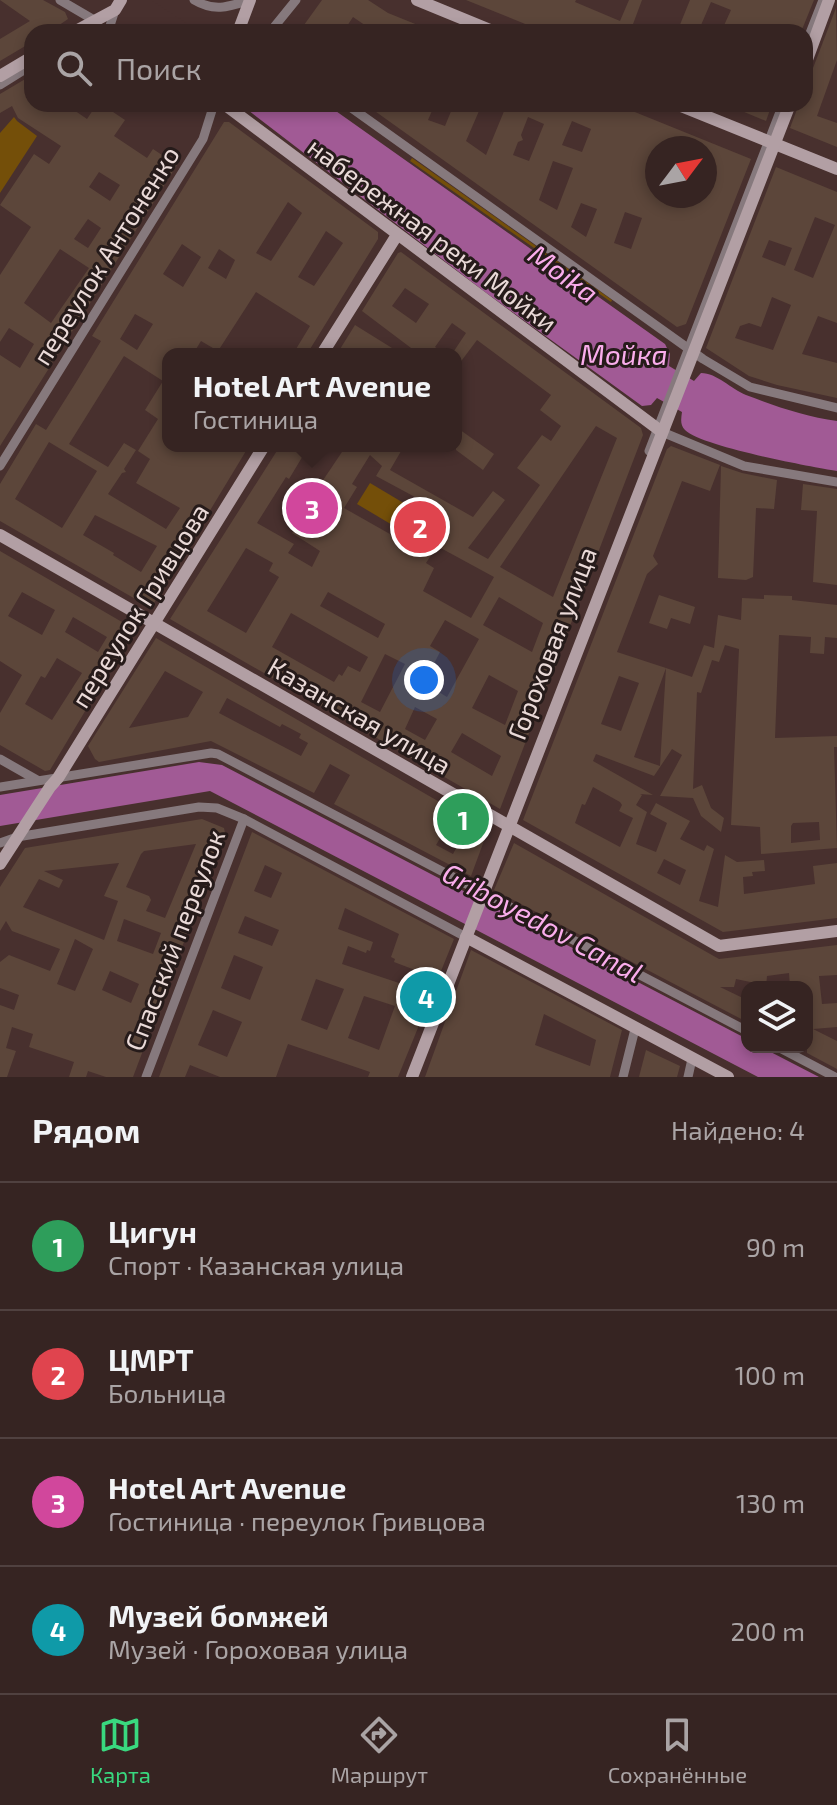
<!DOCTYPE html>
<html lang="ru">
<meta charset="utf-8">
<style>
:root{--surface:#362422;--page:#3d2c2a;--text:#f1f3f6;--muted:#aaa4a5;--line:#504140;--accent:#39d87f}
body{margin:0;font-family:"Exo 2",sans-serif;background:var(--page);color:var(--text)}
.controls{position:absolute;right:24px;bottom:24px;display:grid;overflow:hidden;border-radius:16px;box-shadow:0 4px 12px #0003}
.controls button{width:72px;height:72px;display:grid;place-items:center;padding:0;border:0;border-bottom:2px solid var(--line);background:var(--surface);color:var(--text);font:40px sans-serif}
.compass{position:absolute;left:645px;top:136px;width:72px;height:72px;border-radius:50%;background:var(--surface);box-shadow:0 4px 12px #0003;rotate:58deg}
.you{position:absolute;left:424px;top:680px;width:28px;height:28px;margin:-20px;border:6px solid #fff;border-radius:50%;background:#1a73e8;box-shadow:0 0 0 12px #1a73e833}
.badge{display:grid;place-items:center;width:52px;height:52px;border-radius:50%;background:var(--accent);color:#fff;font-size:26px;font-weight:700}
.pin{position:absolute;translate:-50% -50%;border:4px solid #fff;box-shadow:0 2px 8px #0006}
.popup{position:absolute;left:162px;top:348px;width:300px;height:104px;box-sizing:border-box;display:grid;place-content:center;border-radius:16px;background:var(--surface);filter:drop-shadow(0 2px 6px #0005);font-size:26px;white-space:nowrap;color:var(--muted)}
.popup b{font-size:30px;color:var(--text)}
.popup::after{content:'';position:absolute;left:50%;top:100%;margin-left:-16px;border:16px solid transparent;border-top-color:var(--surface)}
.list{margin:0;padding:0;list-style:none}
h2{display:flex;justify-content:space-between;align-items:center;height:104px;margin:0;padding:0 32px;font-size:34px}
h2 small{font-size:26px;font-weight:400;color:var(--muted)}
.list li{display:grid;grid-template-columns:52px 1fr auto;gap:24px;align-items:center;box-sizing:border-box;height:128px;padding:0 32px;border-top:2px solid var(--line)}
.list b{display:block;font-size:30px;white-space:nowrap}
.list p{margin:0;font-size:26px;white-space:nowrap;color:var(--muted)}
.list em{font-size:26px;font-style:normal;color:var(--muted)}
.icon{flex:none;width:44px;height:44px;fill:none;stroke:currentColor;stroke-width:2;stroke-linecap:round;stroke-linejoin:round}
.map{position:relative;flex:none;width:837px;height:1077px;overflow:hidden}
.search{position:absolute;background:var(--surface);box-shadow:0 4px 12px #0003;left:24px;right:24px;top:24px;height:88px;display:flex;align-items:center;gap:20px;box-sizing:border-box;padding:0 28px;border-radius:24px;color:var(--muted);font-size:30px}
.sheet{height:616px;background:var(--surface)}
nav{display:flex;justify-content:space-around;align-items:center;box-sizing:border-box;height:112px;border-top:2px solid var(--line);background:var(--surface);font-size:22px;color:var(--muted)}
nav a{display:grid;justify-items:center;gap:4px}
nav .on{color:var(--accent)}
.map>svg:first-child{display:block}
.green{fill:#744f09}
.water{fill:#a15a95}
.pier{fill:#48302e}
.building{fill:#5c463a;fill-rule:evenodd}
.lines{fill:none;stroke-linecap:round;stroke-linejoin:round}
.street{stroke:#86797d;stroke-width:9}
.secondary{stroke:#b29fa4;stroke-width:12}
.labels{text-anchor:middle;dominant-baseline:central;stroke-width:6;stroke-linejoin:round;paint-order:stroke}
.street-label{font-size:26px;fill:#eadad8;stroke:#261b1a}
.water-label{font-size:28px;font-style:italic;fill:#faadec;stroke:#261b1a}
</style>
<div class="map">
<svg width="837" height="1077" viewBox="0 0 837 1077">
<rect width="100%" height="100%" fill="#48302e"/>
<!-- green -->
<g class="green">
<polygon points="14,117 17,121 37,136 0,193 0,133"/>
<polygon points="412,158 612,300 611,302 410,161"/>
<polygon points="370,483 412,508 399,529 357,504"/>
</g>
<!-- water -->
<g class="water">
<path d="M 240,104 L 326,104 L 665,344 L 670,354 L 669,366 L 694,381 L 701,373 C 717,373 731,389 746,395 C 775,406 806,417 837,421 L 837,471 C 808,466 703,447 685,430 C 680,425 681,419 682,412 L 657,398 L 651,405 L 642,406 L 485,292 Z"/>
<polygon points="199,762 222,765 747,1039 747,1047 761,1047 819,1077 758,1077 210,791 0,826 0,795"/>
</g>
<!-- pier -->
<polygon class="pier" points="105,0 151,0 200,32 153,32"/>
<!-- building -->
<g class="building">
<polygon points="0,0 43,0 65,12 68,19 49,32 32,32 32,42 0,61 0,39 30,21"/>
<polygon points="322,0 368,0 388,13 435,32 375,32 353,17 343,32 299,32"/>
<polygon points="466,0 576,0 575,2 620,21 629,0 642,0 630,32 545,32"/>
<polygon points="690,0 814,0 801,32 721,32 731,10 711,2 698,32 677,32"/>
<polygon points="836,8 837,60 817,116 837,123 837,147 790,128 799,104 805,104 805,89"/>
<path d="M 32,75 L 32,104 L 65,104 L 87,119 L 97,104 L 101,104 L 125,120 L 114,136 L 147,158 L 153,149 L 177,165 L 0,446 L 0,355 L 20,368 L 34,344 L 9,328 L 0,342 L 0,275 L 31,227 L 0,205 L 34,154 L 49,164 L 61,146 L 18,118 L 12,106 L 0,113 L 0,94 ZM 99,172 L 120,185 L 110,201 L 89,187 ZM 88,219 L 101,228 L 88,248 L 74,239 ZM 60,249 L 89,268 L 51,323 L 24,303 Z"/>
<path d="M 365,104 L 435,104 L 428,120 L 445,126 L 454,104 L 482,104 L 466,141 L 486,155 L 507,104 L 615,104 L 751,159 L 686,324 L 677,327 ZM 528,117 L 544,124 L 529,161 L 513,155 L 518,142 L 523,140 L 521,135 ZM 572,121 L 591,129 L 582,152 L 562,145 ZM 657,148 L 705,148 L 705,170 L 713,173 L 705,196 L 657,196 ZM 553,161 L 573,168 L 557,210 L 539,200 ZM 581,203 L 597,209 L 586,237 L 571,227 ZM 625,212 L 642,218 L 631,249 L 614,243 Z"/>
<polygon points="725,104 772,104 766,121"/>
<path d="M 224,122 L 229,122 L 378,232 L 378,239 L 307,354 L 293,354 L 310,326 L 256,292 L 218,351 L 201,341 L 193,354 L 168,354 L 168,403 L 165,408 L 168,410 L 168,446 L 249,446 L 151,608 L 0,521 L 0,484 L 36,424 L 46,430 L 75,384 L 101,341 L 92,336 ZM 288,202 L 302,213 L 271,261 L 256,253 ZM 326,231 L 343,243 L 314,286 L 298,277 ZM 182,244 L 201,257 L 183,287 L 163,274 ZM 219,249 L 235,260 L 226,279 L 208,268 ZM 135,314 L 153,324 L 137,350 L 120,339 ZM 124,356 L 163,381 L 145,410 L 158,419 L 138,451 L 150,459 L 136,483 L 180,508 L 166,529 L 108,494 L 122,473 L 126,472 L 124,469 L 136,450 L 124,443 L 108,467 L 69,444 ZM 49,442 L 97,471 L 62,528 L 15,499 ZM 95,515 L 157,546 L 141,572 L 113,555 L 114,553 L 83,535 Z"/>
<path d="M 776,167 L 837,192 L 837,323 L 818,316 L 802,354 L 837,363 L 837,398 L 777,385 L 749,376 L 706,348 ZM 815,217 L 835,225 L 813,278 L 794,270 ZM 769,240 L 792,248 L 785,266 L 762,257 ZM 772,297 L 791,305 L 773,350 L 735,338 L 740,326 L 749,323 L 761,327 Z"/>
<path d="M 401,252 L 641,428 L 643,435 L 500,809 L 170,619 L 280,446 L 305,446 L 301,452 L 304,454 L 289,479 L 286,477 L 257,523 L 294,544 L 288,553 L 312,567 L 320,551 L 292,533 L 301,518 L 299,516 L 301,513 L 346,446 L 404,446 L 390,470 L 473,517 L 493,491 L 505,500 L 468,548 L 488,559 L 540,485 L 517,468 L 542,435 L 551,441 L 561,426 L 540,410 L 551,395 L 477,340 L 456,368 L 456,354 L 452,354 L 466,333 L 452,323 L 435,347 L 445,354 L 419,354 L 362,311 L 398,253 ZM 405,288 L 429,304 L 416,323 L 392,306 ZM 596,426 L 617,438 L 553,597 L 500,567 ZM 370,455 L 382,466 L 376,476 L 428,504 L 404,542 L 344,508 L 357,487 L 352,484 ZM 437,546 L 494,577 L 471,618 L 423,591 L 434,568 L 426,563 ZM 246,548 L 273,563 L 269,571 L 279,577 L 246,633 L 207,611 ZM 328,592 L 385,624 L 378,638 L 320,606 ZM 499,597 L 543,623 L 532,652 L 483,625 ZM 291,613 L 368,657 L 360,672 L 348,666 L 342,676 L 339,674 L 334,682 L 272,647 ZM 445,620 L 479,639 L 447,697 L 424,683 L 440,652 L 430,646 ZM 385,654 L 405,664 L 380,712 L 361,702 ZM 489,675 L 518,691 L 505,725 L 472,708 ZM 415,707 L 437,719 L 425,740 L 405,729 ZM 462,733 L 501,756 L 492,776 L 451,752 Z"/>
<polygon points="355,325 392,348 389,354 337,354"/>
<polygon points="456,427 494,454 483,470 456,450"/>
<path d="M 671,446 L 720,465 L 710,491 L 682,481 L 653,556 L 658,564 L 647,574 L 617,652 L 666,668 L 634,757 L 660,766 L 666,668 L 692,677 L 704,645 L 714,648 L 718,615 L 741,620 L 742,598 L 764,599 L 764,595 L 792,596 L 792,600 L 837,605 L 837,638 L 825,637 L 824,654 L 810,653 L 811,637 L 779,635 L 775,738 L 837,736 L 837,747 L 834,747 L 837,848 L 761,854 L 760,827 L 731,825 L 739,649 L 725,645 L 719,662 L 712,660 L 701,693 L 697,692 L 693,789 L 702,785 L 711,808 L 724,818 L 721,832 L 701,816 L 693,798 L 660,796 L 682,755 L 672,749 L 654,776 L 596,754 L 593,761 L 653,795 L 640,794 L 642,795 L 636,805 L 647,812 L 636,844 L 656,852 L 667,823 L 650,814 L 656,803 L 690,821 L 680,839 L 704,851 L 707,845 L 714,849 L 699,901 L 718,907 L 725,855 L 737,862 L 764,860 L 765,871 L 752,872 L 753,876 L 743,877 L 744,894 L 815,884 L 813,866 L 837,863 L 837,918 L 723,932 L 523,820 L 667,449 ZM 619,676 L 639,683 L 621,731 L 601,724 ZM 593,787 L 620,802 L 622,805 L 619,811 L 633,818 L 620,847 L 575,823 L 582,804 L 585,805 ZM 819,822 L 820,840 L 791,843 L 791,826 L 793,823 ZM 664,859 L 686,870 L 680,885 L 657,873 Z"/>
<polygon points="721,466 742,473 777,480 774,509 756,508 753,577 746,580 718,578"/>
<polygon points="803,484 837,489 837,585 813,582 817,511 801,510"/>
<path d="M 0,551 L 134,629 L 50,770 L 45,771 L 0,745 L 0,713 L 22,675 L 0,661 ZM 22,592 L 55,610 L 42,635 L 8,616 ZM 73,617 L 107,637 L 98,652 L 65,632 ZM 57,658 L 82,673 L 52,720 L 25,704 L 41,676 L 45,678 Z"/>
<polygon points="659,595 695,607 690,624 671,618 667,629 649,623"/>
<path d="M 156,638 L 488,830 L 471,876 L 334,804 L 350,775 L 330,764 L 314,793 L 211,741 L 99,762 L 95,759 L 88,746 ZM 165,671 L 203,692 L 188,717 L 129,728 ZM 227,698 L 280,727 L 282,724 L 301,734 L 299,738 L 308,743 L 301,756 L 219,713 ZM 445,830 L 461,839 L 453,854 L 436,845 Z"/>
<path d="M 202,819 L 224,828 L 225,833 L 133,1077 L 106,1077 L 88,1071 L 86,1077 L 69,1077 L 74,1062 L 29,1047 L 33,1034 L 12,1027 L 6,1048 L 16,1051 L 7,1077 L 0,1077 L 0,1005 L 14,1010 L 19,995 L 0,988 L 0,962 L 9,955 L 50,971 L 60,949 L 12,931 L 6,921 L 0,931 L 0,887 L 25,848 ZM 196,844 L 165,918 L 146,911 L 151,900 L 149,896 L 126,887 L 141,854 L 144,851 ZM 119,863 L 104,896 L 118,901 L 104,940 L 23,907 L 39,879 L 59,888 L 63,880 L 44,871 ZM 124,919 L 161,933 L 153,954 L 117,941 ZM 75,939 L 93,949 L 75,991 L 57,984 ZM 110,971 L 139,984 L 131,1003 L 102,990 Z"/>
<path d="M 252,832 L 454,939 L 398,1077 L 368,1077 L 370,1072 L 288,1044 L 276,1077 L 220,1077 L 190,1065 L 185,1077 L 159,1077 ZM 265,865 L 282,873 L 271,898 L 254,891 ZM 345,908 L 399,934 L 391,957 L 395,959 L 394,962 L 415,970 L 408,986 L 342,964 L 348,946 L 366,953 L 367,950 L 370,951 L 373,942 L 338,929 ZM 245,916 L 279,930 L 272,946 L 238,933 ZM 234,955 L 263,967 L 250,1000 L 221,988 ZM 316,979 L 344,989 L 327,1030 L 301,1020 ZM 364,996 L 395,1006 L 379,1050 L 348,1038 ZM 213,1010 L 242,1022 L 227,1057 L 198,1045 Z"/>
<polygon points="514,843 719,959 837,945 837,975 819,976 822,1004 837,1003 837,1027 813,1029 837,1041 837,1069 807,1053 807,987 790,987 789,973 767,976 766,987 754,987 755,983 736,979 734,987 720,987 747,1000 747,1022 494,890"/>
<path d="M 471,950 L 622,1030 L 610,1077 L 425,1077 ZM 544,1014 L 596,1040 L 590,1066 L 535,1045 Z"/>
<polygon points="646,1050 680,1066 677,1077 639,1077"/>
</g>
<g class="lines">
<!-- street -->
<g class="street">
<polyline points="60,0 94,20"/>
<path d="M 194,0 C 214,12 228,7 250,0"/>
<polyline points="108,32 115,10"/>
<polyline points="270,32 296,0"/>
<polyline points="805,46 823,0"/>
<polyline points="0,85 32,65"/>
<polyline points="199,104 200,104"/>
<polyline points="346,104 703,359 750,387 837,408"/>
<polyline points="662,432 744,466 837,482"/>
<polyline points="649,451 783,104"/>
<polyline points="0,466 203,139 214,104"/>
<polyline points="0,759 37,780"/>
<polyline points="0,787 211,753 218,754 747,1031"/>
<polyline points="0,843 17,837 199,807 217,808 244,819 466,937"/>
<polyline points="778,1047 835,1077"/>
<polyline points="146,1077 244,819"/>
<polyline points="623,1077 635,1029"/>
<polyline points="688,1077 692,1059"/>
</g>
<!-- secondary -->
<g class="secondary">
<polyline points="417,0 495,32"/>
<polyline points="74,32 115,10 121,0"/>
<polyline points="238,32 250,0"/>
<polyline points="805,65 829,0"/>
<polyline points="0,76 32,57"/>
<polyline points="224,104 662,432"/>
<polyline points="676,104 837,169"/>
<polyline points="322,354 397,235"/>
<polyline points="0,535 719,946 837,931"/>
<polyline points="0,864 50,787 58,778 264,446"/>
<polyline points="466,937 728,1077"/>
<polyline points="412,1077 790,104"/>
</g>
</g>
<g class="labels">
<!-- street labels -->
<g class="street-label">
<text transform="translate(433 234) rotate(37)">набережная реки Мойки</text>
<text transform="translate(105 255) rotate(-58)">переулок Антоненко</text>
<text transform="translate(139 605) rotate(-58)">переулок Гривцова</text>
<text transform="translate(551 643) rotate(-69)">Гороховая улица</text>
<text transform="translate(360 715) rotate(30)">Казанская улица</text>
<text transform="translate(174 940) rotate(-69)">Спасский переулок</text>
</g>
<!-- water labels -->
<g class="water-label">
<text transform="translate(564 273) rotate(36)">Moika</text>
<text x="624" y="354">Мойка</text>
<text transform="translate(543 922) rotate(28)">Griboyedov Canal</text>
</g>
</g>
</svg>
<div class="controls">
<button><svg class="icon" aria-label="layers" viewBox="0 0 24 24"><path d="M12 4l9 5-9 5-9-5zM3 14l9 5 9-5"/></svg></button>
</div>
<svg class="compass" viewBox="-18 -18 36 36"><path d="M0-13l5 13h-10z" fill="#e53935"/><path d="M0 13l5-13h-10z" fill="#aaa4a5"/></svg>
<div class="you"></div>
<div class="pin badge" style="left:463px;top:819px;background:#2e9e5b">1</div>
<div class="pin badge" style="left:420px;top:527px;background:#e0444e">2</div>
<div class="pin badge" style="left:312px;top:508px;background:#d1479c">3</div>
<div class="popup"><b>Hotel Art Avenue</b>Гостиница</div>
<div class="pin badge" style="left:426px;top:997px;background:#0f9aa8">4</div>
<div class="search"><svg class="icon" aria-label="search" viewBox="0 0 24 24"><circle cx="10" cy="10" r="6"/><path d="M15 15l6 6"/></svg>Поиск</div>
</div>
<section class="sheet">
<h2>Рядом<small>Найдено: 4</small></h2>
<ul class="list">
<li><span class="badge" style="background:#2e9e5b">1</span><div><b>Цигун</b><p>Спорт · Казанская улица</p></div><em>90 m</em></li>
<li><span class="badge" style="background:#e0444e">2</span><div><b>ЦМРТ</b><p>Больница</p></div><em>100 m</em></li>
<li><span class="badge" style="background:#d1479c">3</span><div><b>Hotel Art Avenue</b><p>Гостиница · переулок Гривцова</p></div><em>130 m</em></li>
<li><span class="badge" style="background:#0f9aa8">4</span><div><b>Музей бомжей</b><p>Музей · Гороховая улица</p></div><em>200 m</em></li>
</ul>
</section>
<nav>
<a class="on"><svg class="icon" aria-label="map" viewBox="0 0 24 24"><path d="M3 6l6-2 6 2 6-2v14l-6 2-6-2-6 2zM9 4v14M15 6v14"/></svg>Карта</a>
<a><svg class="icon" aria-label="directions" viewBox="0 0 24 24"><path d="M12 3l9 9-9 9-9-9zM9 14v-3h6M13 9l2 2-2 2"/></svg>Маршрут</a>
<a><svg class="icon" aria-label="saved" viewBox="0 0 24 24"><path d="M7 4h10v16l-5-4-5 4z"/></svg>Сохранённые</a>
</nav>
